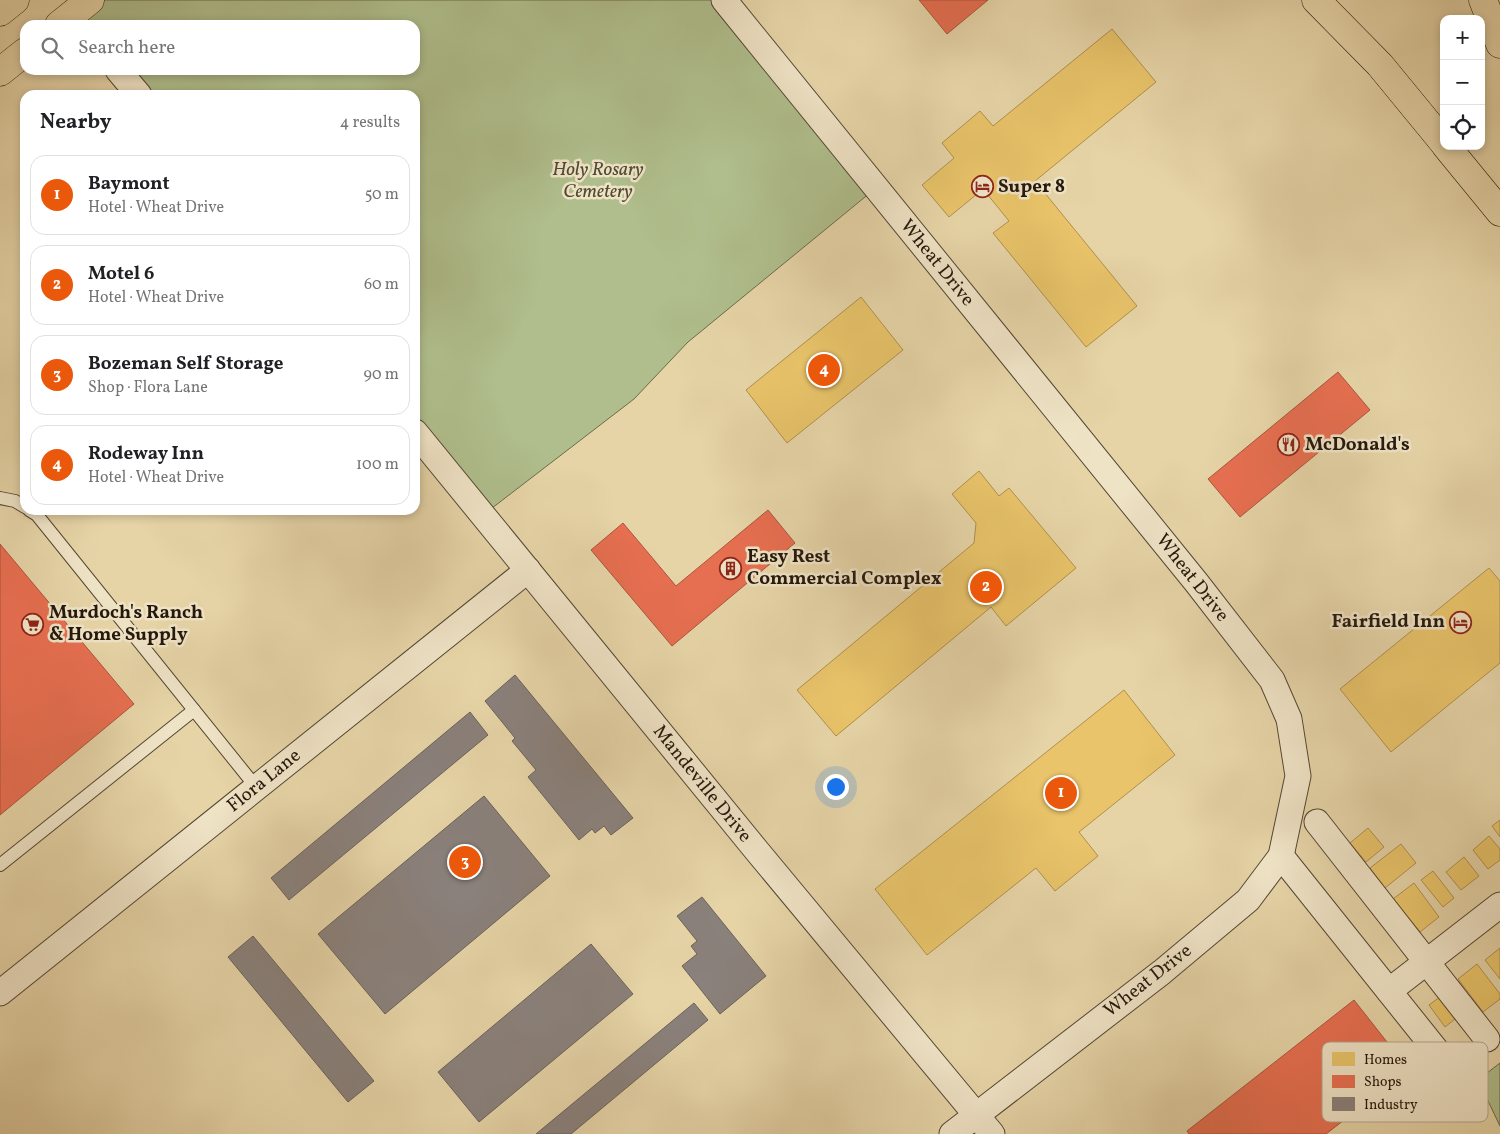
<!DOCTYPE html>
<meta charset="utf-8">
<style>
:root{--surface:#fff;--page:#f2f2f2;--text:#202124;--muted:#757577;--line:#e0e0e0;--accent:#ea580c}
body{margin:0;font-family:Vollkorn,serif;background:var(--page);color:var(--text)}
.controls{position:absolute;right:15px;top:15px;display:grid;overflow:hidden;border-radius:10px;box-shadow:0 2px 8px #0003}
.controls button{width:45px;height:45px;display:grid;place-items:center;padding:0;border:0;border-bottom:1px solid var(--line);background:var(--surface);color:var(--text);font:25px sans-serif}
.you{position:absolute;left:835px;top:786px;width:18px;height:18px;margin:-12px;border:4px solid #fff;border-radius:50%;background:#1a73e8;box-shadow:0 0 0 8px #1a73e833}
.badge{display:grid;place-items:center;width:32px;height:32px;border-radius:50%;background:var(--accent);color:#fff;font-size:16px;font-weight:700}
.pin{position:absolute;translate:-50% -50%;border:2px solid #fff;box-shadow:0 1px 5px #0006}
.list{margin:0;padding:0;list-style:none}
h2{display:flex;justify-content:space-between;align-items:center;height:65px;margin:0;padding:0 20px;font-size:21px}
h2 small{font-size:16px;font-weight:400;color:var(--muted)}
.list li{display:grid;grid-template-columns:32px 1fr auto;gap:15px;align-items:center;box-sizing:border-box;height:80px;margin:0 10px 10px;padding:0 10px;border:1px solid var(--line);border-radius:15px}
.list b{display:block;font-size:19px;white-space:nowrap}
.list p{margin:0;font-size:16px;white-space:nowrap;color:var(--muted)}
.list em{font-size:16px;font-style:normal;color:var(--muted)}
.icon{flex:none;width:28px;height:28px;fill:none;stroke:currentColor;stroke-width:2;stroke-linecap:round;stroke-linejoin:round}
.map{position:relative;flex:none;width:1500px;height:1134px;overflow:hidden}
.search{position:absolute;background:var(--surface);box-shadow:0 2px 8px #0003;left:20px;top:20px;width:400px;height:55px;display:flex;align-items:center;gap:12px;box-sizing:border-box;padding:0 18px;border-radius:15px;color:var(--muted);font-size:19px}
.panel{position:absolute;background:var(--surface);box-shadow:0 2px 8px #0003;left:20px;top:90px;width:400px;height:425px;border-radius:15px}
.map>svg:first-child{display:block}
.green{fill:#afbe8c;stroke:#6a6b4c}
.homes{fill:#e9c46a;stroke:#ae904e}
.shops{fill:#e76f51;stroke:#ac553c}
.industry{fill:#8a817c;stroke:#6b625a}
.lines{fill:none;stroke-linecap:round;stroke-linejoin:round}
.lane-casing{stroke:#544733;stroke-width:14}
.street-casing{stroke:#544733;stroke-width:27}
.primary-casing{stroke:#24180c;stroke-width:29}
.highway-casing{stroke:#24180c;stroke-width:29}
.lane{stroke:#efe3c6;stroke-width:12}
.street{stroke:#efe3c6;stroke-width:25}
.primary{stroke:#e6d4a7;stroke-width:28}
.highway{stroke:#e6d4a7;stroke-width:28}
.labels{text-anchor:middle;dominant-baseline:central;stroke-width:5;stroke-linejoin:round;paint-order:stroke}
.park-label{font-size:19px;font-style:italic;fill:#4e4a32;stroke:#efe3c6}
.poi-label{font-size:19px;font-weight:bold;fill:#24180c;stroke:#efe3c6;text-anchor:start}
.street-label{font-size:19px;fill:#24180c;stroke:#efe3c6}
.key{fill:#efe3c6;stroke:#b2a68e;stroke-width:1}
.key-label{font-size:14px;fill:#24180c}
</style>
<div class="map">
<svg width="1500" height="1134" viewBox="0 0 1500 1134">
<rect width="100%" height="100%" fill="#e6d4a7"/>
<filter id="stains"><feTurbulence type="fractalNoise" baseFrequency=".004" numOctaves="4"/><feColorMatrix values="0 0 0 0 .2 0 0 0 0 .09 0 0 0 0 .02 0 0 0 .5 -.17"/></filter>
<radialGradient id="worn" r=".72"><stop offset=".6" stop-color="#630" stop-opacity="0"/><stop offset="1" stop-color="#630" stop-opacity=".3"/></radialGradient>
<!-- green -->
<g class="green">
<polygon points="90,0 724,0 876,188 688,342 634,399 483,515 415,432 415,95 139,95 118,70 415,70 415,25 81,25 72,14"/>
<polygon points="1500,1063 1500,1126 1478,1080"/>
</g>
<!-- homes -->
<g class="homes">
<polygon points="1112,29 1156,82 1035,181 1137,306 1086,347 993,233 1009,221 983,189 949,217 922,185 954,158 942,143 980,111 993,126"/>
<polygon points="861,297 903,350 787,443 746,390"/>
<polygon points="979,471 999,496 1009,488 1076,568 1006,626 991,607 836,736 797,690 974,543 976,523 952,494"/>
<polygon points="1489,568 1500,581 1500,663 1391,752 1340,689"/>
<polygon points="1124,690 1175,755 1079,832 1098,856 1055,891 1036,868 927,955 875,889"/>
<polygon points="1500,820 1500,837 1492,826"/>
<polygon points="1368,828 1384,847 1366,862 1350,843"/>
<polygon points="1489,836 1500,849 1500,860 1488,869 1473,850"/>
<polygon points="1401,844 1416,863 1385,888 1370,868"/>
<polygon points="1464,857 1479,876 1461,890 1446,872"/>
<polygon points="1433,871 1454,898 1443,907 1421,880"/>
<polygon points="1414,883 1439,917 1420,932 1393,899"/>
<polygon points="1500,948 1500,979 1485,960"/>
<polygon points="1477,964 1500,994 1500,999 1483,1012 1458,979"/>
<polygon points="1444,994 1460,1015 1445,1027 1429,1005"/>
</g>
<!-- shops -->
<g class="shops">
<polygon points="919,0 988,0 947,34"/>
<polygon points="1338,372 1370,410 1240,517 1208,479"/>
<polygon points="768,510 795,543 672,646 591,550 623,523 676,586"/>
<polygon points="0,544 134,704 0,815"/>
<polygon points="1354,1000 1409,1070 1326,1134 1189,1134 1187,1131"/>
</g>
<!-- industry -->
<g class="industry">
<polygon points="515,675 633,818 611,835 604,826 595,833 592,829 579,840 528,777 536,770 512,741 515,738 485,701"/>
<polygon points="470,712 488,735 289,900 271,878"/>
<polygon points="484,796 550,876 385,1014 318,934"/>
<polygon points="702,897 766,976 720,1014 682,966 697,954 691,946 697,941 677,916"/>
<polygon points="253,936 374,1081 348,1102 228,957"/>
<polygon points="591,944 633,994 479,1122 438,1072"/>
<polygon points="694,1003 708,1020 571,1134 536,1134"/>
</g>
<g class="lines">
<defs>
<g id="lane">
<polyline points="0,498 15,501 25,507"/>
<polyline points="29,510 37,515 256,787"/>
<polyline points="0,865 194,710"/>
</g>
<g id="street">
<polyline points="724,0 1196,582 1272,680 1289,719 1298,776 1281,856 1248,900 1162,972 952,1134"/>
<polyline points="118,70 139,95"/>
<polyline points="415,432 757,851 992,1134"/>
<polyline points="1317,822 1487,1039"/>
<polyline points="1281,856 1456,1075"/>
<polyline points="1389,991 1500,905"/>
<polyline points="0,993 528,570"/>
</g>
<g id="primary">
<polyline points="0,12 15,0"/>
<polyline points="59,25 90,0"/>
<polyline points="0,72 25,52"/>
</g>
<g id="highway">
<polyline points="1316,0 1380,65 1444,143"/>
<polyline points="1483,0 1500,44"/>
<polyline points="1446,146 1500,212"/>
</g>
</defs>
<!-- lane casing -->
<use href="#lane" class="lane-casing"/>
<!-- street casing -->
<use href="#street" class="street-casing"/>
<!-- primary casing -->
<use href="#primary" class="primary-casing"/>
<!-- highway casing -->
<use href="#highway" class="highway-casing"/>
<!-- lane -->
<use href="#lane" class="lane"/>
<!-- street -->
<use href="#street" class="street"/>
<!-- primary -->
<use href="#primary" class="primary"/>
<!-- highway -->
<use href="#highway" class="highway"/>
</g>
<!-- icons -->
<defs>
<symbol id="hotel-ring" viewBox="-11 -11 22 22"><circle r="9.5" fill="#efe3c6" stroke="#8f2418" stroke-width="1.5"/><path d="M-6-4.5h1.5V1H6V5H4.5V3h-9V5H-6ZM-4 0a1.8 1.8 0 1 1 3.6 0ZM.5 0V-2.5h3Q6-2.5 6 0Z" fill="#8f2418"/></symbol>
<symbol id="restaurant-ring" viewBox="-11 -11 22 22"><circle r="9.5" fill="#efe3c6" stroke="#8f2418" stroke-width="1.5"/><path d="M-5-6h1v4h1v-4h1v4h1v-4h1v5L-1.5 .5V6h-2V.5L-5-1ZM5-6V6H3V1.5H1.5Q1.5-4 5-6Z" fill="#8f2418"/></symbol>
<symbol id="building-ring" viewBox="-11 -11 22 22"><circle r="9.5" fill="#efe3c6" stroke="#8f2418" stroke-width="1.5"/><path d="M-4-6H4V6H1V3H-1V6H-4ZM-2.5-4.3h1.7v1.8h-1.7ZM.8-4.3h1.7v1.8H.8ZM-2.5-1h1.7V.8h-1.7ZM.8-1h1.7V.8H.8Z" fill="#8f2418"/></symbol>
<symbol id="supermarket-ring" viewBox="-11 -11 22 22"><circle r="9.5" fill="#efe3c6" stroke="#8f2418" stroke-width="1.5"/><path d="M-6-5.5h2.5l.6 2H6L4.5 2H-2.5L-4.4-4H-6ZM-1.5 3.2a1.3 1.3 0 1 0 .1 0ZM3 3.2a1.3 1.3 0 1 0 .1 0Z" fill="#8f2418"/></symbol>
</defs>
<g fill-rule="evenodd">
<use href="#hotel-ring" x="970" y="174" width="25" height="25"/>
<use href="#restaurant-ring" x="1276" y="432" width="25" height="25"/>
<use href="#building-ring" x="718" y="556" width="25" height="25"/>
<use href="#hotel-ring" x="1448" y="610" width="25" height="25"/>
<use href="#supermarket-ring" x="20" y="612" width="25" height="25"/>
</g>
<g class="labels">
<!-- park labels -->
<g class="park-label">
<text x="598" y="170">Holy Rosary<tspan x="598" dy="22">Cemetery</tspan></text>
</g>
<!-- poi labels -->
<g class="poi-label">
<text x="998" y="187">Super 8</text>
<text x="1305" y="445">McDonald's</text>
<text x="747" y="557">Easy Rest<tspan x="747" dy="22">Commercial Complex</tspan></text>
<text x="49" y="613">Murdoch's Ranch<tspan x="49" dy="22">&amp; Home Supply</tspan></text>
<text x="1445" y="622" text-anchor="end">Fairfield Inn</text>
</g>
<!-- street labels -->
<g class="street-label">
<text transform="translate(937 263) rotate(51)">Wheat Drive</text>
<text transform="translate(1192 578) rotate(52)">Wheat Drive</text>
<text transform="translate(264 781) rotate(-39)">Flora Lane</text>
<text transform="translate(702 784) rotate(51)">Mandeville Drive</text>
<text transform="translate(1148 981) rotate(-38)">Wheat Drive</text>
</g>
</g>
<!-- legend -->
<rect x="1322" y="1042" width="166" height="80" rx="8" class="key"/>
<rect x="1332" y="1052" width="23" height="14" fill="#e9c46a"/>
<rect x="1332" y="1075" width="23" height="13" fill="#e76f51"/>
<rect x="1332" y="1097" width="23" height="14" fill="#8a817c"/>
<g class="key-label">
<text x="1364" y="1064">Homes</text>
<text x="1364" y="1086">Shops</text>
<text x="1364" y="1109">Industry</text>
</g>
<rect width="100%" height="100%" filter="url(#stains)"/>
<rect width="100%" height="100%" fill="url(#worn)"/>
</svg>
<div class="controls">
<button>+</button>
<button>−</button>
<button><svg class="icon" aria-label="locate" viewBox="0 0 24 24"><circle cx="12" cy="12" r="6"/><path d="M12 2v4M12 18v4M2 12h4M18 12h4"/></svg></button>
</div>
<div class="you"></div>
<div class="pin badge" style="left:1061px;top:793px">1</div>
<div class="pin badge" style="left:986px;top:587px">2</div>
<div class="pin badge" style="left:465px;top:862px">3</div>
<div class="pin badge" style="left:824px;top:370px">4</div>
<div class="search"><svg class="icon" aria-label="search" viewBox="0 0 24 24"><circle cx="10" cy="10" r="6"/><path d="M15 15l6 6"/></svg>Search here</div>
<section class="panel">
<h2>Nearby<small>4 results</small></h2>
<ul class="list">
<li><span class="badge">1</span><div><b>Baymont</b><p>Hotel · Wheat Drive</p></div><em>50 m</em></li>
<li><span class="badge">2</span><div><b>Motel 6</b><p>Hotel · Wheat Drive</p></div><em>60 m</em></li>
<li><span class="badge">3</span><div><b>Bozeman Self Storage</b><p>Shop · Flora Lane</p></div><em>90 m</em></li>
<li><span class="badge">4</span><div><b>Rodeway Inn</b><p>Hotel · Wheat Drive</p></div><em>100 m</em></li>
</ul>
</section>
</div>
